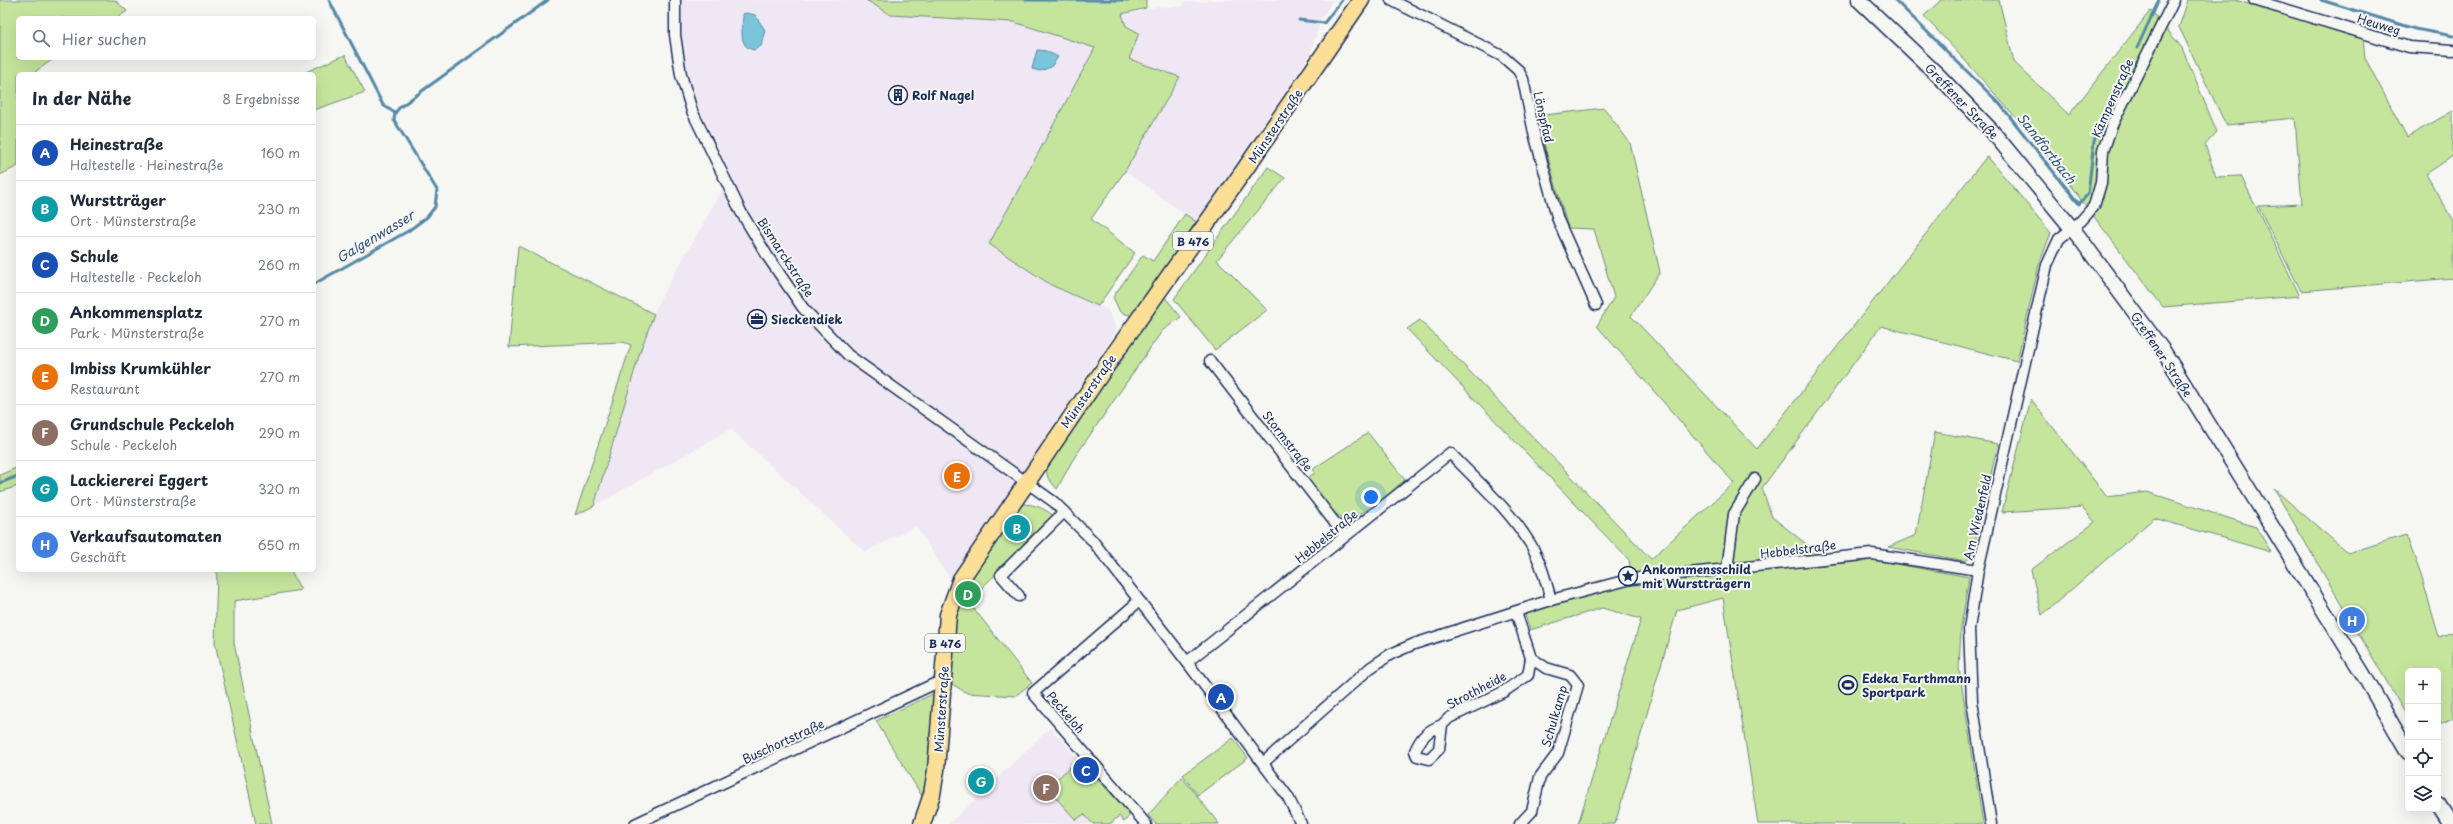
<!DOCTYPE html>
<html lang="de">
<meta charset="utf-8">
<style>
:root{--surface:#fff;--page:#f2f2f3;--text:#1f2937;--muted:#747a83;--line:#e0e1e3;--accent:#b45309}
body{margin:0;font-family:"Playpen Sans",sans-serif;background:var(--page);color:var(--text)}
.controls{position:absolute;right:12px;bottom:12px;display:grid;overflow:hidden;border-radius:6px;box-shadow:0 4px 16px #0002}
.controls button{width:36px;height:36px;display:grid;place-items:center;padding:0;border:0;border-bottom:1px solid var(--line);background:var(--surface);color:var(--text);font:20px sans-serif}
.you{position:absolute;left:1371px;top:497px;width:14px;height:14px;margin:-10px;border:3px solid #fff;border-radius:50%;background:#1a73e8;box-shadow:0 0 0 6px #1a73e833}
.badge{display:grid;place-items:center;width:26px;height:26px;border-radius:50%;background:var(--accent);color:#fff;font-size:13px;font-weight:700}
.pin{position:absolute;translate:-50% -50%;border:2px solid #fff;box-shadow:0 1px 4px #0006}
.list{margin:0;padding:0;list-style:none}
h2{display:flex;justify-content:space-between;align-items:center;height:52px;margin:0;padding:0 16px;font-size:17px}
h2 small{font-size:13px;font-weight:400;color:var(--muted)}
.list li{display:grid;grid-template-columns:26px 1fr auto;gap:12px;align-items:center;box-sizing:border-box;height:56px;padding:0 16px;border-top:1px solid var(--line)}
.list b{display:block;font-size:15px;white-space:nowrap}
.list p{margin:0;font-size:13px;white-space:nowrap;color:var(--muted)}
.list em{font-size:13px;font-style:normal;color:var(--muted)}
.icon{flex:none;width:22px;height:22px;fill:none;stroke:currentColor;stroke-width:2;stroke-linecap:round;stroke-linejoin:round}
.map{position:relative;flex:none;width:2453px;height:824px;overflow:hidden}
.search{position:absolute;background:var(--surface);box-shadow:0 4px 16px #0002;left:16px;top:16px;width:300px;height:44px;display:flex;align-items:center;gap:10px;box-sizing:border-box;padding:0 14px;border-radius:6px;color:var(--muted);font-size:15px}
.panel{position:absolute;background:var(--surface);box-shadow:0 4px 16px #0002;left:16px;top:72px;width:300px;height:500px;border-radius:6px}
.map>svg:first-child{display:block}
.built{fill:#efe7f3}
.green{fill:#c5e59d;stroke:#708a7e}
.water{fill:#7ac5da;stroke:#5489a8}
.lines{fill:none;stroke-linecap:round;stroke-linejoin:round}
.stream{stroke:#5489a8;stroke-width:3}
.street-casing{stroke:#1b2f5e;stroke-width:13}
.secondary-casing{stroke:#1b2f5e;stroke-width:17}
.primary-casing{stroke:#1b2f5e;stroke-width:19}
.street{stroke:#f6f6f2;stroke-width:10}
.secondary{stroke:#f6f6f2;stroke-width:14}
.primary{stroke:#fbdf96;stroke-width:16}
.labels{text-anchor:middle;dominant-baseline:central;stroke-width:4;stroke-linejoin:round;paint-order:stroke}
.shield{fill:#f6f6f2;stroke:#5d6b8a;stroke-width:1}
.shield-label{font-size:11px;font-weight:bold;fill:#1b2f5e}
.street-label{font-size:12px;fill:#1b2f5e;stroke:#f6f6f2}
.poi-label{font-size:12px;font-weight:bold;fill:#1b2f5e;stroke:#f6f6f2;text-anchor:start}
.water-label{font-size:13px;font-style:italic;fill:#33547d;stroke:#f6f6f2}
</style>
<div class="map">
<svg width="2453" height="824" viewBox="0 0 2453 824">
<rect width="100%" height="100%" fill="#f6f6f2"/>
<filter id="ink" filterUnits="userSpaceOnUse"><feTurbulence type="fractalNoise" baseFrequency=".025" numOctaves="2"/><feDisplacementMap in="SourceGraphic" scale="8" xChannelSelector="R" yChannelSelector="G"/><feConvolveMatrix kernelMatrix="1 2 1 2 8 2 1 2 1" color-interpolation-filters="sRGB"/></filter>
<g filter="url(#ink)">
<!-- built -->
<g class="built">
<polygon points="682,0 866,0 891,15 1014,22 1095,48 989,244 1051,285 1108,310 1117,330 950,579 916,526 865,552 731,429 594,506 641,349 658,303 731,175 698,106 687,73 681,35"/>
<polygon points="1207,0 1333,0 1322,17 1309,56 1196,222 1125,171 1180,77 1129,59 1139,33 1126,26 1123,15 1158,7 1182,7 1184,2 1207,2"/>
<polygon points="1050,728 1128,812 1129,817 1125,823 1118,818 1111,824 949,824"/>
</g>
<!-- green -->
<g class="green">
<polygon points="0,0 115,0 127,11 117,18 18,18 18,58 55,58 36,71 36,74 18,74 18,166 0,175"/>
<polygon points="866,0 1146,0 1146,8 1122,14 1126,26 1139,33 1129,59 1180,77 1125,171 1091,219 1135,253 1098,306 1051,285 989,244 1095,48 1014,22 891,15"/>
<polygon points="1941,0 1999,0 2014,62 2069,115 2151,10 2182,48 2217,132 2205,145 2216,177 2241,176 2300,296 2163,307 2034,138 1970,66 1924,16"/>
<polygon points="2188,0 2235,0 2363,37 2365,58 2407,137 2453,111 2453,156 2426,174 2453,221 2453,278 2301,291 2258,206 2302,204 2295,118 2226,125 2179,27"/>
<polygon points="345,55 365,92 314,110 314,74 301,74"/>
<polygon points="1604,108 1630,143 1660,272 1631,316 1757,449 1987,156 2051,233 2039,264 2017,361 1881,326 1762,488 1772,517 1819,554 1816,566 1873,560 1969,577 1961,628 1959,668 1983,824 1758,824 1723,598 1677,610 1615,824 1578,824 1641,619 1602,608 1530,630 1525,614 1625,585 1633,585 1629,560 1407,329 1420,320 1651,559 1734,483 1597,326 1614,297 1594,229 1568,228 1536,116"/>
<polygon points="1268,167 1285,178 1217,260 1267,310 1215,350 1174,299"/>
<polygon points="1185,214 1196,222 1132,316 1120,312 1113,297 1143,255 1153,261"/>
<polygon points="518,246 654,314 641,349 594,506 575,515 631,345 623,342 509,347"/>
<polygon points="1164,296 1181,317 1162,331 1072,461 1057,489 1048,478 1045,464 1095,393 1119,365 1137,334"/>
<polygon points="2031,399 2107,497 2147,492 2256,527 2271,552 2154,518 2042,615 2031,570 2095,522 2082,507 2002,512"/>
<polygon points="1935,432 1998,444 1972,555 1965,561 1888,547 1916,535"/>
<path d="M 1368,433 L 1405,480 C 1391,491 1354,529 1336,514 C 1325,505 1316,489 1307,478 L 1315,473 L 1313,469 Z"/>
<polygon points="18,467 18,486 0,492 0,475"/>
<polygon points="2274,489 2348,553 2406,535 2421,575 2439,637 2453,632 2453,719 2438,725 2438,671 2408,671 2408,718"/>
<path d="M 1021,504 C 1035,504 1044,508 1055,517 L 968,601 L 1032,683 L 1015,696 L 967,693 L 950,683 L 956,606 L 963,587 Z"/>
<polygon points="217,570 290,570 301,590 234,601 234,643 272,824 256,824 215,643"/>
<polygon points="935,693 928,785 925,801 876,721"/>
<polygon points="1233,738 1248,758 1198,795 1183,775"/>
<polygon points="1079,759 1128,812 1129,816 1124,822 1119,816 1110,824 1093,824 1084,814 1076,820 1047,788"/>
<polygon points="1182,777 1219,824 1156,824 1148,815"/>
</g>
<!-- water -->
<g class="water">
<path d="M 747,13 L 755,15 L 765,30 L 761,46 L 754,50 C 737,47 743,26 743,14 Z"/>
<polygon points="1037,50 1046,51 1058,57 1051,67 1040,71 1032,69"/>
</g>
<g class="lines">
<!-- stream -->
<g class="stream">
<polyline points="329,0 383,105 395,113"/>
<polyline points="1026,0 1131,0"/>
<polyline points="1895,0 1999,103 2079,204 2088,194 2094,141 2128,67"/>
<polyline points="2321,0 2415,29 2453,36"/>
<polyline points="1299,20 1324,23 1342,0"/>
<polyline points="2137,48 2159,0"/>
<polyline points="314,284 408,231 427,217 435,207 437,190 394,120 395,113 400,107 548,0"/>
<polyline points="0,483 18,476"/>
</g>
<defs>
<g id="street">
<polyline points="675,0 675,35 681,75 692,111 741,212 768,257 803,308 848,355 1054,502 1092,540 1187,662 1288,797 1301,824"/>
<polyline points="1391,0 1502,56 1518,70 1523,79 1534,133 1558,220 1596,305"/>
<polyline points="2254,0 2409,47 2453,50"/>
<polyline points="1210,361 1345,536"/>
<polyline points="1727,570 1734,514 1755,479"/>
<polyline points="1019,596 1001,575 1064,512"/>
<polyline points="1551,600 1631,579 1872,554 1978,570"/>
<polyline points="1139,601 1033,693 1146,824"/>
<polyline points="1516,612 1531,658 1546,668 1570,675 1578,685 1558,753 1540,777 1532,811 1520,824"/>
<path d="M 1187,662 L 1450,453 C 1478,482 1510,510 1531,545 C 1541,562 1546,582 1551,600 L 1414,644 L 1391,654 L 1370,668 L 1263,763"/>
<path d="M 1442,725 C 1428,730 1421,737 1415,751 L 1417,756 L 1429,759 L 1439,749 L 1442,725 L 1449,718 L 1503,692 L 1528,675 L 1531,658"/>
<polyline points="635,824 934,684 943,685"/>
<polyline points="1991,824 1972,701 1969,629 1978,570 2047,265 2059,239 2081,221 2094,206 2101,183 2103,151 2112,125 2174,0"/>
</g>
<g id="secondary">
<polyline points="1859,0 1939,76 1991,130 2079,237 2164,352 2363,674 2408,752"/>
<polyline points="2438,804 2451,824"/>
</g>
<polyline id="primary" points="922,824 932,794 936,770 948,615 961,579 1117,350 1245,169 1361,0"/>
</defs>
<!-- street casing -->
<use href="#street" class="street-casing"/>
<!-- secondary casing -->
<use href="#secondary" class="secondary-casing"/>
<!-- primary casing -->
<use href="#primary" class="primary-casing"/>
<!-- street -->
<use href="#street" class="street"/>
<!-- secondary -->
<use href="#secondary" class="secondary"/>
<!-- primary -->
<use href="#primary" class="primary"/>
</g>
</g>
<!-- icons -->
<defs>
<symbol id="building-ring" viewBox="-11 -11 22 22"><circle r="9.5" fill="#f6f6f2" stroke="#1b2f5e" stroke-width="1.5"/><path d="M-4-6H4V6H1V3H-1V6H-4ZM-2.5-4.3h1.7v1.8h-1.7ZM.8-4.3h1.7v1.8H.8ZM-2.5-1h1.7V.8h-1.7ZM.8-1h1.7V.8H.8Z" fill="#1b2f5e"/></symbol>
<symbol id="office-ring" viewBox="-11 -11 22 22"><circle r="9.5" fill="#f6f6f2" stroke="#1b2f5e" stroke-width="1.5"/><path d="M-6-3h4V-5.5h4V-3h4V5H-6ZM-1-4.5V-3h2v-1.5ZM-6 0V1H6V0Z" fill="#1b2f5e"/></symbol>
<symbol id="sight-ring" viewBox="-11 -11 22 22"><circle r="9.5" fill="#f6f6f2" stroke="#1b2f5e" stroke-width="1.5"/><path d="M0-6L1.8-2.2L6-1.7L2.9 1.2L3.7 5.4L0 3.3L-3.7 5.4L-2.9 1.2L-6-1.7L-1.8-2.2Z" fill="#1b2f5e"/></symbol>
<symbol id="stadium-ring" viewBox="-11 -11 22 22"><circle r="9.5" fill="#f6f6f2" stroke="#1b2f5e" stroke-width="1.5"/><path d="M0-5a6.5 5 0 1 0 0 10a6.5 5 0 1 0 0-10ZM-3.5-1.8h7v3.6h-7Z" fill="#1b2f5e"/></symbol>
</defs>
<g fill-rule="evenodd">
<use href="#building-ring" x="887" y="84" width="22" height="22"/>
<use href="#office-ring" x="746" y="308" width="22" height="22"/>
<use href="#sight-ring" x="1617" y="565" width="22" height="22"/>
<use href="#stadium-ring" x="1837" y="674" width="22" height="22"/>
</g>
<g class="labels">
<!-- shield labels -->
<g class="shield">
<rect x="1173" y="232" width="40" height="18" rx="3"/>
<rect x="925" y="634" width="40" height="18" rx="3"/>
</g>
<g class="shield-label">
<text x="1193" y="241">B 476</text>
<text x="945" y="643">B 476</text>
</g>
<!-- street labels -->
<g class="street-label">
<text transform="translate(2379 24) rotate(17)">Heuweg</text>
<text transform="translate(2112 98) rotate(-66)">Kämpenstraße</text>
<text transform="translate(1962 101) rotate(46)">Greffener Straße</text>
<text transform="translate(1544 117) rotate(77)">Lönspfad</text>
<text transform="translate(1275 126) rotate(-56)">Münsterstraße</text>
<text transform="translate(786 257) rotate(57)">Bismarckstraße</text>
<text transform="translate(2162 354) rotate(56)">Greffener Straße</text>
<text transform="translate(1088 391) rotate(-55)">Münsterstraße</text>
<text transform="translate(1288 441) rotate(52)">Stormstraße</text>
<text transform="translate(1977 517) rotate(-77)">Am Wiedenfeld</text>
<text transform="translate(1326 536) rotate(-39)">Hebbelstraße</text>
<text transform="translate(1798 549) rotate(-7)">Hebbelstraße</text>
<text transform="translate(1476 690) rotate(-28)">Strothheide</text>
<text transform="translate(941 709) rotate(-86)">Münsterstraße</text>
<text transform="translate(1066 712) rotate(49)">Peckeloh</text>
<text transform="translate(1554 716) rotate(-74)">Schulkamp</text>
<text transform="translate(783 741) rotate(-25)">Buschortstraße</text>
</g>
<!-- poi labels -->
<g class="poi-label">
<text x="912" y="95">Rolf Nagel</text>
<text x="771" y="319">Sieckendiek</text>
<text x="1642" y="569">Ankommensschild<tspan x="1642" dy="14">mit Wurstträgern</tspan></text>
<text x="1862" y="678">Edeka Farthmann<tspan x="1862" dy="14">Sportpark</tspan></text>
</g>
<!-- water labels -->
<g class="water-label">
<text transform="translate(2047 148) rotate(52)">Sandfortbach</text>
<text transform="translate(375 236) rotate(-31)">Galgenwasser</text>
</g>
</g>
</svg>
<div class="controls">
<button>+</button>
<button>−</button>
<button><svg class="icon" aria-label="locate" viewBox="0 0 24 24"><circle cx="12" cy="12" r="6"/><path d="M12 2v4M12 18v4M2 12h4M18 12h4"/></svg></button>
<button><svg class="icon" aria-label="layers" viewBox="0 0 24 24"><path d="M12 4l9 5-9 5-9-5zM3 14l9 5 9-5"/></svg></button>
</div>
<div class="you"></div>
<div class="pin badge" style="left:1221px;top:697px;background:#1a4fb4">A</div>
<div class="pin badge" style="left:1017px;top:528px;background:#0f9aa8">B</div>
<div class="pin badge" style="left:1086px;top:770px;background:#1a4fb4">C</div>
<div class="pin badge" style="left:968px;top:594px;background:#2e9e5b">D</div>
<div class="pin badge" style="left:957px;top:476px;background:#e8710a">E</div>
<div class="pin badge" style="left:1046px;top:788px;background:#8d6e63">F</div>
<div class="pin badge" style="left:981px;top:781px;background:#0f9aa8">G</div>
<div class="pin badge" style="left:2352px;top:620px;background:#3f7fe0">H</div>
<div class="search"><svg class="icon" aria-label="search" viewBox="0 0 24 24"><circle cx="10" cy="10" r="6"/><path d="M15 15l6 6"/></svg>Hier suchen</div>
<section class="panel">
<h2>In der Nähe<small>8 Ergebnisse</small></h2>
<ul class="list">
<li><span class="badge" style="background:#1a4fb4">A</span><div><b>Heinestraße</b><p>Haltestelle · Heinestraße</p></div><em>160 m</em></li>
<li><span class="badge" style="background:#0f9aa8">B</span><div><b>Wurstträger</b><p>Ort · Münsterstraße</p></div><em>230 m</em></li>
<li><span class="badge" style="background:#1a4fb4">C</span><div><b>Schule</b><p>Haltestelle · Peckeloh</p></div><em>260 m</em></li>
<li><span class="badge" style="background:#2e9e5b">D</span><div><b>Ankommensplatz</b><p>Park · Münsterstraße</p></div><em>270 m</em></li>
<li><span class="badge" style="background:#e8710a">E</span><div><b>Imbiss Krumkühler</b><p>Restaurant</p></div><em>270 m</em></li>
<li><span class="badge" style="background:#8d6e63">F</span><div><b>Grundschule Peckeloh</b><p>Schule · Peckeloh</p></div><em>290 m</em></li>
<li><span class="badge" style="background:#0f9aa8">G</span><div><b>Lackiererei Eggert</b><p>Ort · Münsterstraße</p></div><em>320 m</em></li>
<li><span class="badge" style="background:#3f7fe0">H</span><div><b>Verkaufsautomaten</b><p>Geschäft</p></div><em>650 m</em></li>
</ul>
</section>
</div>
